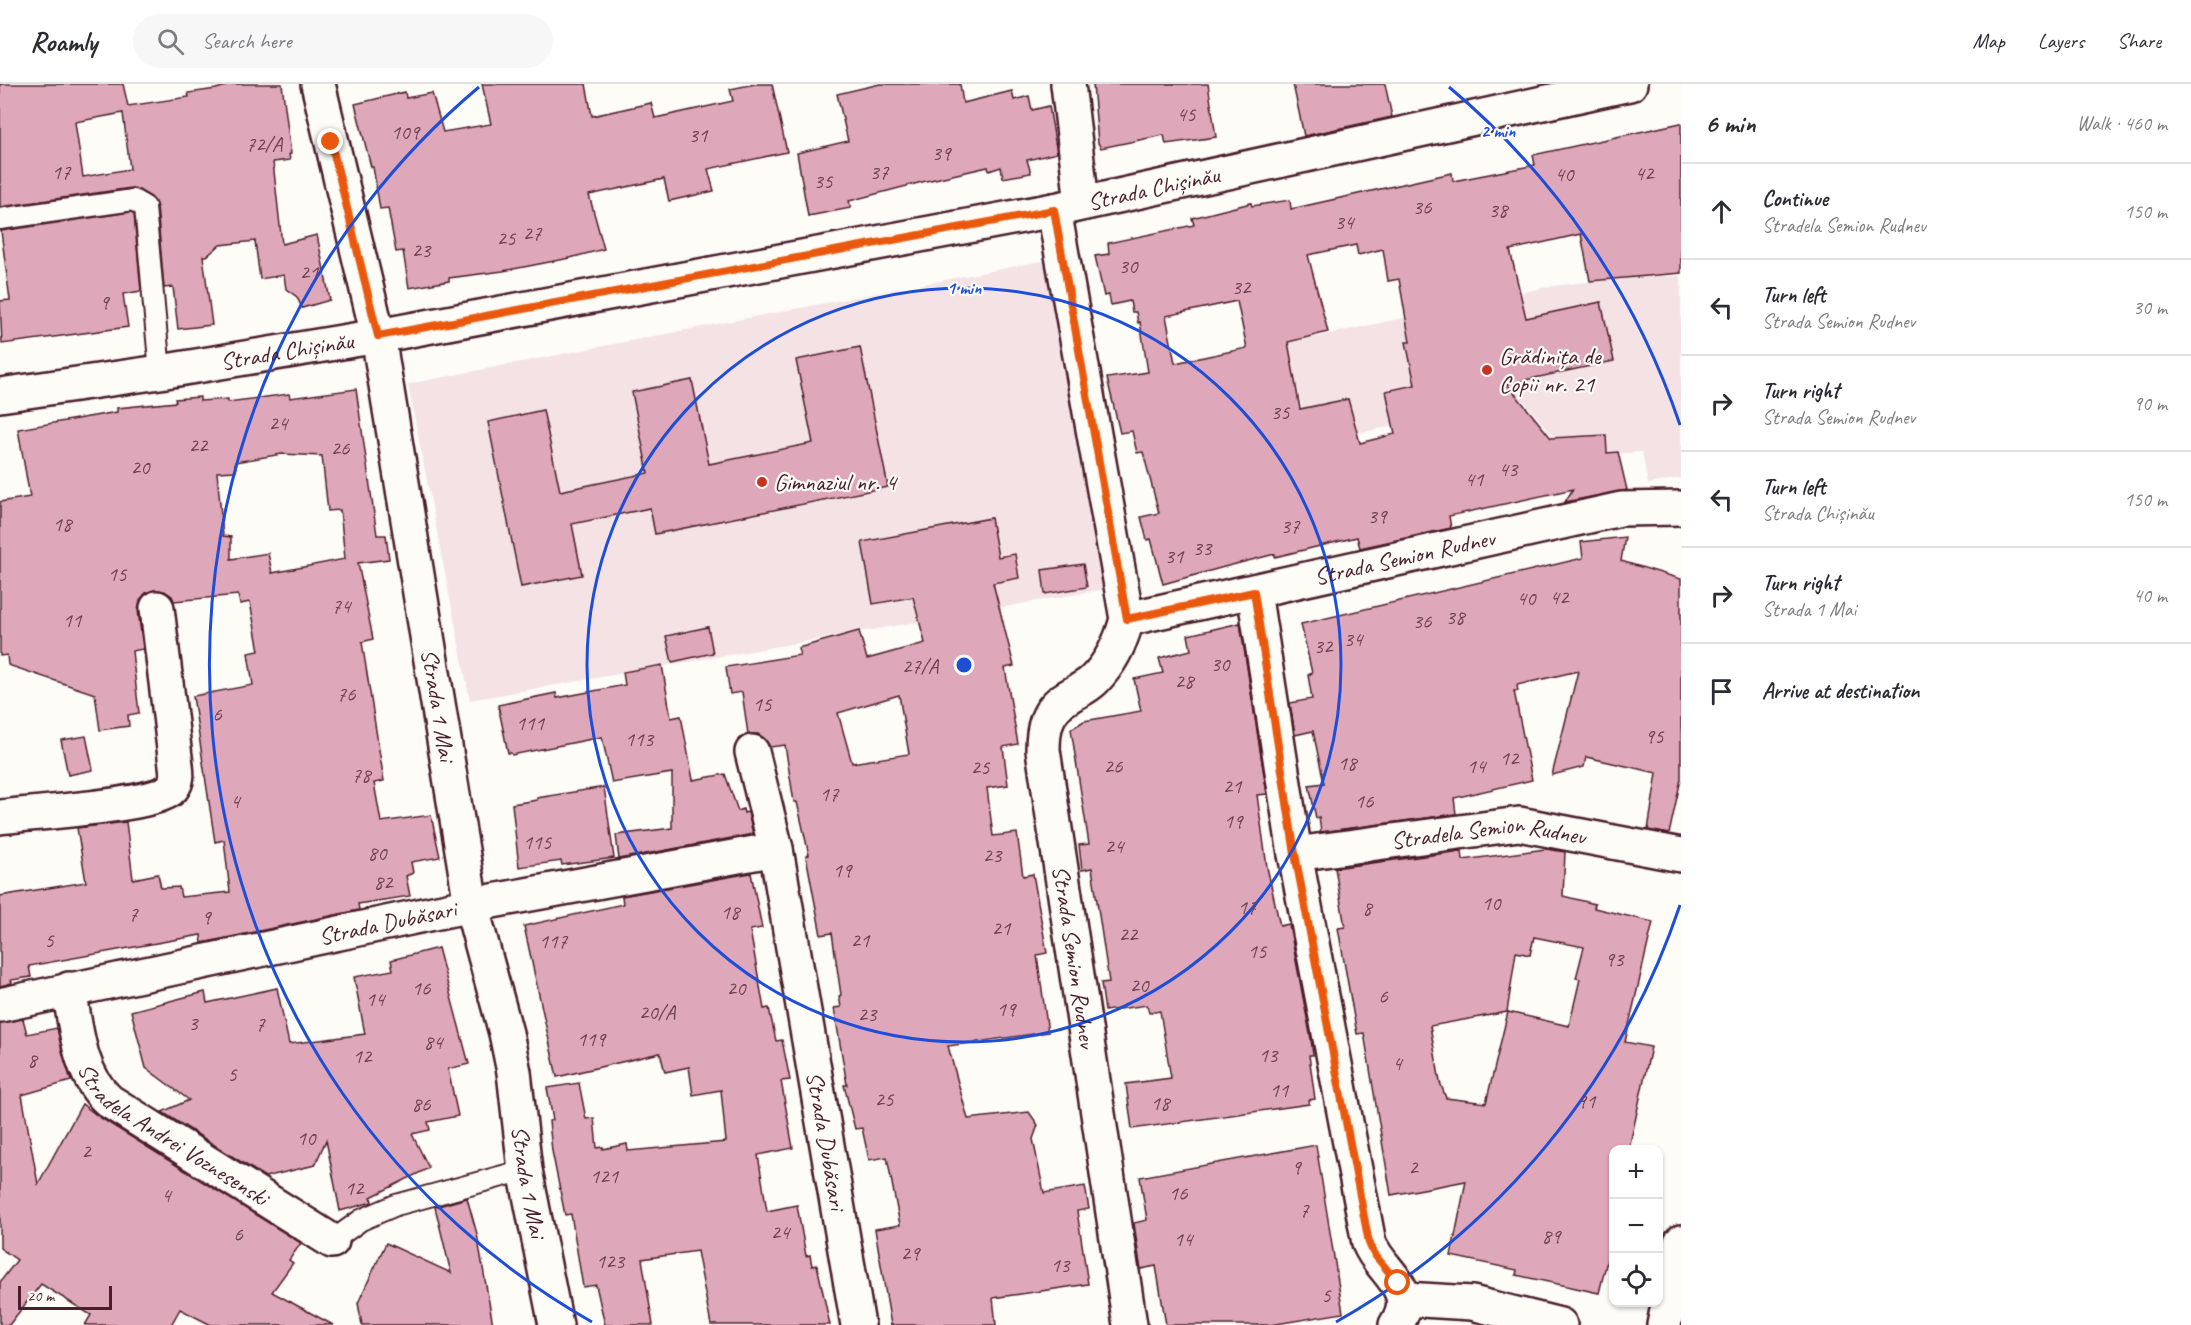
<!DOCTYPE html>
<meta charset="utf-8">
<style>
:root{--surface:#fff;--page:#f7f7f7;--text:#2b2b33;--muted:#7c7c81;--line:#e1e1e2}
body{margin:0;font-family:Caveat,sans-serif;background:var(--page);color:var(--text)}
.controls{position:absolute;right:18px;bottom:18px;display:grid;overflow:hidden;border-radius:12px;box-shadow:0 2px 4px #0004}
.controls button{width:54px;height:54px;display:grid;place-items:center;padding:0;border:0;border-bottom:2px solid var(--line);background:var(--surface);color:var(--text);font:30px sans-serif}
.scale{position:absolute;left:18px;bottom:15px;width:94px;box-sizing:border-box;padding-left:6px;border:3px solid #4a1f2b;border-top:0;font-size:16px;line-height:21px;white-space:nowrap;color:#4a1f2b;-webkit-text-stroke:4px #fdfcf7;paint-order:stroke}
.stop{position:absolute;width:18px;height:18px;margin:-14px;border:4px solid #ea580c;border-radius:50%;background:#fff}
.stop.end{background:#ea580c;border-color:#fff;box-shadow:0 2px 6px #0008}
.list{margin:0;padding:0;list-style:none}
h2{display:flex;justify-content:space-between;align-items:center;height:78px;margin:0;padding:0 24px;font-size:26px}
h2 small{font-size:20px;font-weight:400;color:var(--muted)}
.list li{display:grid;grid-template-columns:39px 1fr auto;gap:18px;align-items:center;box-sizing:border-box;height:96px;padding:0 24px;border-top:2px solid var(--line)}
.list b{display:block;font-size:22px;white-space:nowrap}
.list p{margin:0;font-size:20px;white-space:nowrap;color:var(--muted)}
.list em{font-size:20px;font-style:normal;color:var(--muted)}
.icon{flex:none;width:33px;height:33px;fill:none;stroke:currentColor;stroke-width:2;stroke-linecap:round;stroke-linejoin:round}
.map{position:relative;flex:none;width:1681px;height:1241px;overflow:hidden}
header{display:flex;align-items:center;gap:36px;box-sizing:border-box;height:84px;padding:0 30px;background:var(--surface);border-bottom:2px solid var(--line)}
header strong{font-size:28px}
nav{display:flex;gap:33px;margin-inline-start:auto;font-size:21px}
.search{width:420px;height:54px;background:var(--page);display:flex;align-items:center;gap:15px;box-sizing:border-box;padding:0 21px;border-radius:33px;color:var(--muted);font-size:22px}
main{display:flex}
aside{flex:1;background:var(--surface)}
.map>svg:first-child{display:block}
.built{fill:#f4e2e5}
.building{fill:#dfa7ba;stroke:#4a1f2b;stroke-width:1.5;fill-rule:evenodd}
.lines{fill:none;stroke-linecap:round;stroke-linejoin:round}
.service-casing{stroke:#4a1f2b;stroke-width:24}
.minor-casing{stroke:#4a1f2b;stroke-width:38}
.tertiary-casing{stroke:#4a1f2b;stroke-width:38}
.service{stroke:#fdfcf7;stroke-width:20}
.minor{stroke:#fdfcf7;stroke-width:33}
.tertiary{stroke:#fdfcf7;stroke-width:33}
.route{stroke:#ea580c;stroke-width:8}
.ring{fill:none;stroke:#1d4ed8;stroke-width:3}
.poi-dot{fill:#c8321e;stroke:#fdfcf7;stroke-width:2}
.labels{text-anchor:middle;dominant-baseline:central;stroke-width:4.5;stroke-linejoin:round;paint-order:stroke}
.number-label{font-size:21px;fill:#6f414f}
.street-label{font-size:24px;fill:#4a1f2b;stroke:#fdfcf7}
.poi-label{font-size:24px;fill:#4a1f2b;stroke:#fdfcf7;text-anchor:start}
.centre{fill:#1d4ed8;stroke:#fdfcf7;stroke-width:3}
.ring-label{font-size:18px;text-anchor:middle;font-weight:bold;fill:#1d4ed8;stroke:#fdfcf7;stroke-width:4.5;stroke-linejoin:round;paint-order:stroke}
</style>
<header>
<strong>Roamly</strong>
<div class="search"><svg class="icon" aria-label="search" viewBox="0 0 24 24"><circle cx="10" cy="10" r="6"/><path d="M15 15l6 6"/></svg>Search here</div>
<nav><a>Map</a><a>Layers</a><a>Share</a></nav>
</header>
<main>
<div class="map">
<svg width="1681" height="1241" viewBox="0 0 1681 1241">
<rect width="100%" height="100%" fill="#fdfcf7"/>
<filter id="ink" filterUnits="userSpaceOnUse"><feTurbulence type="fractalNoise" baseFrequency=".0167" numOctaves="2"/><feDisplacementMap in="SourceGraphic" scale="12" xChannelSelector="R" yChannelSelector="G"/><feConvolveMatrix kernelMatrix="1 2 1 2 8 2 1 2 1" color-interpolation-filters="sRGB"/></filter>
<g filter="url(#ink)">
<!-- built -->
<g class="built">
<polygon points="1253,126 1310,254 1552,202 1632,193 1681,192 1681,394 1648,400 1642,368 1570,373 1524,317 1311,358"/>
<polygon points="1052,175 1106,505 470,616 408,300"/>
</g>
<!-- building -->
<g class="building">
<path d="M 0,0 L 123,0 L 128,22 L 189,13 L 188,9 L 216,5 L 226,2 L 225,0 L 282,0 L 291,70 L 289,70 L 290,76 L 273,78 L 282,160 L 317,151 L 330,216 L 302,224 L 297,213 L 286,205 L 284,191 L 260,195 L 255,157 L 220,161 L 207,172 L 203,172 L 212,241 L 178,245 L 173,203 L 164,204 L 157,122 L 151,113 L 139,106 L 131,104 L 0,123 ZM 123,29 L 130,85 L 83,93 L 75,38 Z"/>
<polygon points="482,0 586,0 592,32 651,19 655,34 733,17 730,5 755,0 772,0 787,68 708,85 714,107 669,117 664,95 589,111 604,165 570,174 503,187 449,194 449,197 409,204 403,167 396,168 388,124 380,125 373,83 371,83 355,20 405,8 406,14 432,9 443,48 491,40"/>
<polygon points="880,0 960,0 963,19 1012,7 1014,16 1029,12 1032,26 1049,22 1057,69 1027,76 1031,89 1003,94 1001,83 989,87 988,83 926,97 849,117 851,124 808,132 797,69 848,57 837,10"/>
<polygon points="1093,0 1208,0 1216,53 1166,60 1164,51 1101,64 1098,59"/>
<polygon points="1293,0 1385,0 1392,33 1304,52"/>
<path d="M 1681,39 L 1681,189 L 1590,197 L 1581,150 L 1510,166 L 1526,234 L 1601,218 L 1614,277 L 1507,300 L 1551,354 L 1606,351 L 1607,369 L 1618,368 L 1627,406 L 1565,418 L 1573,405 L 1449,432 L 1451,444 L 1360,464 L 1357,453 L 1275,473 L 1275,470 L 1224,483 L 1163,500 L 1151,455 L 1147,456 L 1141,433 L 1159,429 L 1143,368 L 1137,369 L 1132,347 L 1120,349 L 1107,294 L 1148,288 L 1140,238 L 1138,239 L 1136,228 L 1132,228 L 1130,217 L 1111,221 L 1109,211 L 1104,212 L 1095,172 L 1109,170 L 1108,159 L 1194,141 L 1192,134 L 1251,119 L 1252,122 L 1290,116 L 1291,125 L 1452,89 L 1453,97 L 1535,81 L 1533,71 ZM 1356,161 L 1358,171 L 1383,165 L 1388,197 L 1399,195 L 1410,258 L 1406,258 L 1415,301 L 1386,307 L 1395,350 L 1360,359 L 1348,315 L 1300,325 L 1288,258 L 1328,248 L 1308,171 ZM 1237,217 L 1247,264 L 1175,279 L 1166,232 Z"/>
<polygon points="131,128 134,130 141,207 123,210 128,243 2,260 0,217 10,216 1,147"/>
<polygon points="860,263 888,403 655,450 650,424 572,440 582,491 521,503 488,338 543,326 560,407 648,389 632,308 692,296 709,380 813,359 796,276"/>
<path d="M 356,305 L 377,451 L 386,451 L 389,475 L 358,479 L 373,555 L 362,558 L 384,697 L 374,699 L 381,738 L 431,731 L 440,773 L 411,778 L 413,789 L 406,792 L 410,812 L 358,820 L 359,826 L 202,859 L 201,851 L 29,882 L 31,893 L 11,896 L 12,899 L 0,902 L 0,812 L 86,798 L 77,744 L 126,738 L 133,795 L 158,790 L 161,804 L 179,803 L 181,813 L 230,808 L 224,756 L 215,758 L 193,612 L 253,601 L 248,569 L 259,567 L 250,518 L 240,520 L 238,511 L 174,517 L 172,512 L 164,507 L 154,506 L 146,509 L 140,516 L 138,526 L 143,565 L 132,567 L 139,629 L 128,631 L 129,642 L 100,646 L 95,610 L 8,581 L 7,571 L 0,572 L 0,418 L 30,413 L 18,345 L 117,328 L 117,324 L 176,318 L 175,315 L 200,313 L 200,317 L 228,315 L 228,318 L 289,310 L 290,314 ZM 282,370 L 322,372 L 328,427 L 340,426 L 345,475 L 272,489 L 268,469 L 231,475 L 231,453 L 223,452 L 217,388 L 236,387 L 235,378 Z"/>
<path d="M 991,434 L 998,473 L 1015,470 L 1019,494 L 993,499 L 1014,582 L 1005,584 L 1018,660 L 1003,663 L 1008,701 L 987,704 L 993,752 L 1017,749 L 1023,792 L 1033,790 L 1047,869 L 1037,871 L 1048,948 L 948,962 L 968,1035 L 1029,1028 L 1038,1041 L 1033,1055 L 1044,1109 L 1085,1102 L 1089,1125 L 1077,1127 L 1088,1200 L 993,1214 L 996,1241 L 891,1241 L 875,1145 L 900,1141 L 887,1073 L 869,1076 L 862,1044 L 855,1045 L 844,1001 L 847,1001 L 834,924 L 841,923 L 839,912 L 841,911 L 832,849 L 821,851 L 806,772 L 809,771 L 797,718 L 794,718 L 785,661 L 770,663 L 765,655 L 758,650 L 748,650 L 742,608 L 730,610 L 726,583 L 800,571 L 798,564 L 859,547 L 867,575 L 925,559 L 913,513 L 873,520 L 862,458 ZM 899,611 L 909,670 L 852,679 L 838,629 Z"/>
<polygon points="1625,453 1621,477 1681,495 1681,695 1669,750 1648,746 1657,689 1586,673 1584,683 1552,691 1578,587 1517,601 1518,607 1514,607 1532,696 1454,714 1456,730 1321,748 1319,733 1316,734 1309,701 1324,699 1313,647 1295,651 1290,619 1312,615 1308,591 1312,589 1301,540 1583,474 1581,458"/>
<polygon points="1083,480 1087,503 1045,510 1042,486"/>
<polygon points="1240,539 1267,710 1257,711 1267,783 1280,842 1289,840 1311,955 1313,971 1309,971 1315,1015 1308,1016 1309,1020 1132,1045 1126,1000 1171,994 1160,927 1149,929 1147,921 1105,927 1101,899 1109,898 1092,784 1082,786 1079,761 1089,760 1071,645 1084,637 1141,627 1134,595 1163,589 1159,574 1191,566 1188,551"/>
<polygon points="708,543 713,569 672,578 666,552"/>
<polygon points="662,581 671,634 681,632 693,696 725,690 738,727 743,725 744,729 748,728 753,750 619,775 616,751 672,744 672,689 612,699 602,653 512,671 511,669 508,669 498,621 556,609 557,614 625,601 623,588"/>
<polygon points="86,652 93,686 68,691 61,656"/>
<polygon points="604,703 614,774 562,781 561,777 519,783 512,720 537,716 537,714"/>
<path d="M 1546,765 L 1565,768 L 1563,812 L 1595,820 L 1594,824 L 1653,838 L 1625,958 L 1651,963 L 1629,1065 L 1614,1065 L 1614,1148 L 1599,1209 L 1516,1191 L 1517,1186 L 1451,1172 L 1466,1097 L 1391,1111 L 1364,949 L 1357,950 L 1338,844 L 1345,843 L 1335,784 L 1462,767 L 1463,776 ZM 1534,853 L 1584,863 L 1576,894 L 1580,895 L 1569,942 L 1508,928 L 1486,1019 L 1446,1014 L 1440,998 L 1430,942 L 1507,928 L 1516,868 L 1530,871 Z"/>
<polygon points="751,789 762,844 750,846 764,925 769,924 776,957 782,956 790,996 781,997 793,1064 758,1071 767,1127 797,1121 806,1172 810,1171 812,1182 817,1181 830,1241 711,1241 697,1167 642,1175 653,1241 605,1241 596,1201 583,1203 571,1130 565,1131 552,1067 549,1037 553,1036 547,1004 579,999 586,1035 594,1034 597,1064 603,1063 603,1065 627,1060 628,1067 726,1058 721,1006 693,1011 689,983 665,988 660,969 557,993 524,842 623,820 622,812"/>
<polygon points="438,864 469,980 448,985 458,1032 428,1038 430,1046 412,1050 429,1084 371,1113 372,1118 340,1127 326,1056 315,1081 265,1093 162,1028 189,1016 146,984 131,927 205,908 207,919 277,904 289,960 365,950 354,893 393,886 391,876"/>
<polygon points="23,935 27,950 57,944 71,997 22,1011 38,1100 82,1020 99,1033 301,1159 289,1176 293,1179 272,1208 333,1241 211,1241 180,1225 171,1241 85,1241 91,1231 41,1200 9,1241 0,1241 0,1198 17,1176 0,1164 0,939"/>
<polygon points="1316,1061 1343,1229 1270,1241 1166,1241 1156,1182 1141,1185 1140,1180 1134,1139 1147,1136 1140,1093"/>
<polygon points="467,1114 477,1150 493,1241 362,1241 358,1219 386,1159 451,1189 435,1123"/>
</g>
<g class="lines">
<defs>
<g id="service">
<polyline points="0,135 133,116 145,123 160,288"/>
<polyline points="332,1157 361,1136 396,1121 525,1086"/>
</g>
<g id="minor">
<path id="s1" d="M 318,0 L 378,252 L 471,821 L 506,949 L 514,988 L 525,1086 L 556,1241"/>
<polyline points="1068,0 1082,119"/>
<path id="s2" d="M 1054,126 L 1127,535 C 1121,558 1111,579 1094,596 C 1086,604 1075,608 1066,614 C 1046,626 1043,645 1043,666 L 1130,1241"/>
<path d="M 1254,508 L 1295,770 L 1369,1159 C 1381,1189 1420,1205 1396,1241"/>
<path id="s3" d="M 1127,535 L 1621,425 L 1681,424"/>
<path id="s4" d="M 752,668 L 776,765 L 858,1241"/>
<path d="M 0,733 C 29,729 157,722 172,704 C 178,697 177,689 176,681 L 157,524"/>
<path id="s5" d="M 1295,770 L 1519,740 L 1681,771"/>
<path id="s6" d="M 69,905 C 76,943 79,991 109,1017 L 332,1157"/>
<path id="s7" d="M 0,921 L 471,821 L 776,765"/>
<polyline points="1405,1215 1472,1219 1560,1241"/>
</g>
<g id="tertiary">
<path id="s8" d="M 0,311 L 160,288 L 378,252 L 1054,126 L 1630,0"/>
<polyline points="1664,1241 1681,1158"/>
</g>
</defs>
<!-- service casing -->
<use href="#service" class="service-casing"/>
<!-- minor casing -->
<use href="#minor" class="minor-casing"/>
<!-- tertiary casing -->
<use href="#tertiary" class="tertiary-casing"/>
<!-- service -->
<use href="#service" class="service"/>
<!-- minor -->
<use href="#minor" class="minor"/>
<!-- tertiary -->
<use href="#tertiary" class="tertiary"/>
</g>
</g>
<g class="lines" filter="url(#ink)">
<!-- route -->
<polyline class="route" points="331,58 378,252 1054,126 1127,535 1254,508 1295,770 1369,1159 1374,1170 1398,1199"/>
</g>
<!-- distance rings -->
<g class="ring">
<circle cx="964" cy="581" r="377"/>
<path d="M1680 821A755 755 0 0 1 1336 1238M592 1238A755 755 0 0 1 479 3M1449 3A755 755 0 0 1 1680 341"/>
</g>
<!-- markers -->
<g class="poi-dot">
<circle cx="1487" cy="286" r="6"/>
<circle cx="762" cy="398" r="6"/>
</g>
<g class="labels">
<!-- number labels -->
<g class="number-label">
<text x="1186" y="30">45</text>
<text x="405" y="48">109</text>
<text x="698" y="51">31</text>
<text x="264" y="60">72/A</text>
<text x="941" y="69">39</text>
<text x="61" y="88">17</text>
<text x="879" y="88">37</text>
<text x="1644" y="89">42</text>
<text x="1564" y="90">40</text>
<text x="823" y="97">35</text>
<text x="1422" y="123">36</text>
<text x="1498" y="126">38</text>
<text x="1344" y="138">34</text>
<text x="532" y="149">27</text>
<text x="506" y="154">25</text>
<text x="421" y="166">23</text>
<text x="1128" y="182">30</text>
<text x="309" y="188">21</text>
<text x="1241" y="203">32</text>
<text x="104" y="218">9</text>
<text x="1280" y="328">35</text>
<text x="278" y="339">24</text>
<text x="198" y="361">22</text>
<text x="340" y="364">26</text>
<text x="140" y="383">20</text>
<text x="1508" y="385">43</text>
<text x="1474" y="395">41</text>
<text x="1377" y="432">39</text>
<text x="62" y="440">18</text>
<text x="1290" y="442">37</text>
<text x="1202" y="464">33</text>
<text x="1174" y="472">31</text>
<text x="117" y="490">15</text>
<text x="1559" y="513">42</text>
<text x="1526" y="514">40</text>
<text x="341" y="522">74</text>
<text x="1455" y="533">38</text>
<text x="72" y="536">11</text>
<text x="1422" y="537">36</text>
<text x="1353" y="555">34</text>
<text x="1323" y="562">32</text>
<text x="1220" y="580">30</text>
<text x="920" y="582">27/A</text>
<text x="1184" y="597">28</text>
<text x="346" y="610">76</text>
<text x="762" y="620">15</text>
<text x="217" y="630">6</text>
<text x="530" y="639">111</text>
<text x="1654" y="652">95</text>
<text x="639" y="655">113</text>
<text x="1509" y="674">12</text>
<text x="1347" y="679">18</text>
<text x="1113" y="682">26</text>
<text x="1476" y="682">14</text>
<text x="980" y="683">25</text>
<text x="361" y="691">78</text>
<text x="1232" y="702">21</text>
<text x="829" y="710">17</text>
<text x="235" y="717">4</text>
<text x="1364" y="717">16</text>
<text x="1233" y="737">19</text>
<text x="537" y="758">115</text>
<text x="1114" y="762">24</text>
<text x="377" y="769">80</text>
<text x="992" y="771">23</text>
<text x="842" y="786">19</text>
<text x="383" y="798">82</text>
<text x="1491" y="819">10</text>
<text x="1247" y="823">17</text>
<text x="1367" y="824">8</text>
<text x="730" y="828">18</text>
<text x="133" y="830">7</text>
<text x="206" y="833">9</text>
<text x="1001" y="844">21</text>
<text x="1128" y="850">22</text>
<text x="49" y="856">5</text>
<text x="860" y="856">21</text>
<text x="553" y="857">117</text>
<text x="1257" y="867">15</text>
<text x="1614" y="875">93</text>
<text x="1139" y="901">20</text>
<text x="421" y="904">16</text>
<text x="736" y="904">20</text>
<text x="1383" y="912">6</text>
<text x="375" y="915">14</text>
<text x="1006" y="925">19</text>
<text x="657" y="928">20/A</text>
<text x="867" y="930">23</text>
<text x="193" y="939">3</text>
<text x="260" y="940">7</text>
<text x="591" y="955">119</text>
<text x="433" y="958">84</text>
<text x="1268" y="971">13</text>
<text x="362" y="972">12</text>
<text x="32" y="976">8</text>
<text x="1397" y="979">4</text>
<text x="232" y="990">5</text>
<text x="1279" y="1006">11</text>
<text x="884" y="1015">25</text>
<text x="1586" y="1017">91</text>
<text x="1160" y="1019">18</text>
<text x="421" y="1020">86</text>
<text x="306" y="1054">10</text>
<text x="86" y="1067">2</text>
<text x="1296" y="1083">9</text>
<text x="1413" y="1083">2</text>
<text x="604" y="1092">121</text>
<text x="354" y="1104">12</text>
<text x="1178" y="1109">16</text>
<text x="166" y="1111">4</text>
<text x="1304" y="1126">7</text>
<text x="780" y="1148">24</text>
<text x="238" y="1150">6</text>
<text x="1551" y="1152">89</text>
<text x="1183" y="1155">14</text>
<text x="910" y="1169">29</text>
<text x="610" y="1177">123</text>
<text x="1060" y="1181">13</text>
<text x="1326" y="1211">5</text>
</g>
<!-- street labels -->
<g class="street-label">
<text stroke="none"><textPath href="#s8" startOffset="1172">Strada Chișinău</textPath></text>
<text stroke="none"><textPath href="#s8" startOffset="290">Strada Chișinău</textPath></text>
<text stroke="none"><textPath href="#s3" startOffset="284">Strada Semion Rudnev</textPath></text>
<text stroke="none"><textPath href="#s1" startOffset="633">Strada 1 Mai</textPath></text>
<text stroke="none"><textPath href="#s5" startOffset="195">Stradela Semion Rudnev</textPath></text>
<text stroke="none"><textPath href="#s7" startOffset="396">Strada Dubăsari</textPath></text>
<text stroke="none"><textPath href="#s2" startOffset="788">Strada Semion Rudnev</textPath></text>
<text stroke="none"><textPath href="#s6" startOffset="192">Stradela Andrei Voznesenski</textPath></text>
<text stroke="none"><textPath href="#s4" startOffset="396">Strada Dubăsari</textPath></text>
<text stroke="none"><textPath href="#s1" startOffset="1119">Strada 1 Mai</textPath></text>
</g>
<!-- poi labels -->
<g class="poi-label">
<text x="1499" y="272">Grădinița de<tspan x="1499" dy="28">Copii nr. 21</tspan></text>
<text x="774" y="398">Gimnaziul nr. 4</text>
</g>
</g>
<circle cx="964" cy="581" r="9" class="centre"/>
<g class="ring-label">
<text x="1498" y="53">2 min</text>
<text x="964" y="210">1 min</text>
</g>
</svg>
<div class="controls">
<button>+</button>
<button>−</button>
<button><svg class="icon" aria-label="locate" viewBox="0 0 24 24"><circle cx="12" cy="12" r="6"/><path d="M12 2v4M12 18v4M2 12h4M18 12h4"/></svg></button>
</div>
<div class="scale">20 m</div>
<div class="stop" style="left:1398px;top:1199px"></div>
<div class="stop end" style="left:331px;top:58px"></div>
</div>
<aside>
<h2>6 min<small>Walk · 460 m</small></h2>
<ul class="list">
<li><svg class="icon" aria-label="ahead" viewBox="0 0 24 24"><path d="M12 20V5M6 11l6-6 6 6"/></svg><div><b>Continue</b><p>Stradela Semion Rudnev</p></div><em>150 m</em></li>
<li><svg class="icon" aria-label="left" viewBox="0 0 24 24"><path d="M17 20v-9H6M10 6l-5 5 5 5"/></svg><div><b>Turn left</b><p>Strada Semion Rudnev</p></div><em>30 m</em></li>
<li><svg class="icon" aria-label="right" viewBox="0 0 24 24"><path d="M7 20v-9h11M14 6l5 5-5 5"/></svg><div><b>Turn right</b><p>Strada Semion Rudnev</p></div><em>90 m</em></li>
<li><svg class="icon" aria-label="left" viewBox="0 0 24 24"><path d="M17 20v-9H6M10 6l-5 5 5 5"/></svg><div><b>Turn left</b><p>Strada Chișinău</p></div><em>150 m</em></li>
<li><svg class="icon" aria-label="right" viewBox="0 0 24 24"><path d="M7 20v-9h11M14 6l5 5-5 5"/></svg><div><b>Turn right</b><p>Strada 1 Mai</p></div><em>40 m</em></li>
<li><svg class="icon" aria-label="arrive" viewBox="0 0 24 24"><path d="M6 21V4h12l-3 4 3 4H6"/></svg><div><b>Arrive at destination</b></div></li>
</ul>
</aside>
</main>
